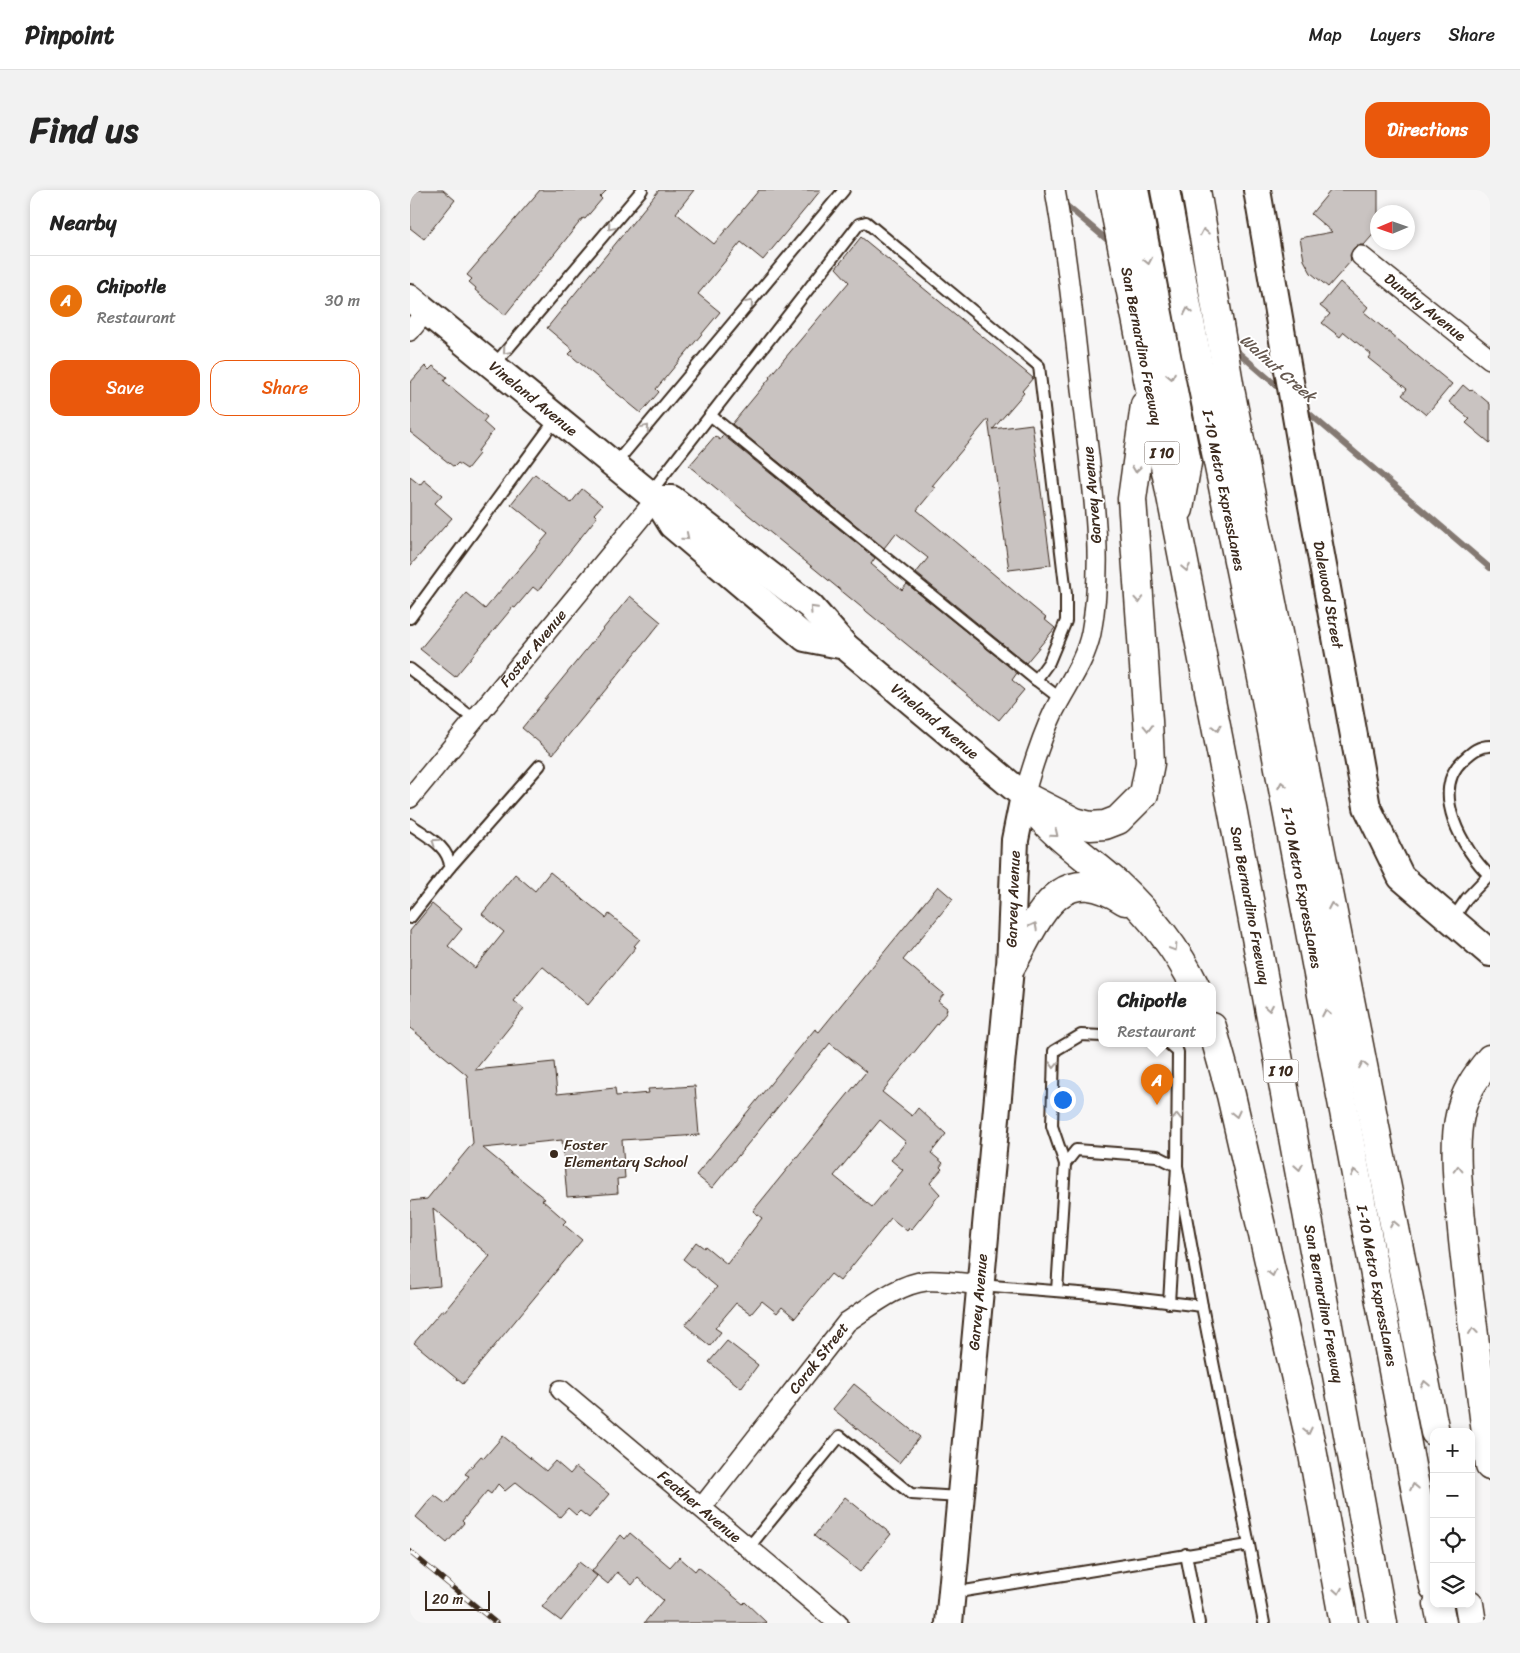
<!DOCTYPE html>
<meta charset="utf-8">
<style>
:root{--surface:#fff;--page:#f2f2f2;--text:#222;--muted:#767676;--line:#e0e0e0;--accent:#ea580c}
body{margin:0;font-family:Sriracha,sans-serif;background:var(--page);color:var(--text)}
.controls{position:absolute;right:15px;bottom:15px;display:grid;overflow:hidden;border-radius:10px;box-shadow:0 2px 8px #0003}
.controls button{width:45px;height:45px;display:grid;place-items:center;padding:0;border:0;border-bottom:1px solid var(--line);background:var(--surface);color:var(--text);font:25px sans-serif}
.compass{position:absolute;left:960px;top:15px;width:45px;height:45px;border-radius:50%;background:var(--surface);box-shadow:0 2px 8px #0003;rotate:268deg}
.scale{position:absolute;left:15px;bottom:12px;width:65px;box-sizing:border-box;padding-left:5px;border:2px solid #3b2a1e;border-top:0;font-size:14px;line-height:18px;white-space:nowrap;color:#3b2a1e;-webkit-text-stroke:4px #fff;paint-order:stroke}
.you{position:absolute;left:652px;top:909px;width:18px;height:18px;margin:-12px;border:4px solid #fff;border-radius:50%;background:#1a73e8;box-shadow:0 0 0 8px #1a73e833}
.badge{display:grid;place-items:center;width:32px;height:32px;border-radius:50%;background:var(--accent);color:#fff;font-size:16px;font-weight:700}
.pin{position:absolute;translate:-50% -41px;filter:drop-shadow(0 1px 2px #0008)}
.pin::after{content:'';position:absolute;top:26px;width:18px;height:15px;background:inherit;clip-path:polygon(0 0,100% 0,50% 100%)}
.popup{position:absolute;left:688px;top:792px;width:118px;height:65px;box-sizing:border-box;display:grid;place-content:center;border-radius:10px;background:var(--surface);filter:drop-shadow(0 1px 4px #0005);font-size:16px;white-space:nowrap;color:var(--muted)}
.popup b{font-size:19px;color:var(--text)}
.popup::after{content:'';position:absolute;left:50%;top:100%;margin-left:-10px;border:10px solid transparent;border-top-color:var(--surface)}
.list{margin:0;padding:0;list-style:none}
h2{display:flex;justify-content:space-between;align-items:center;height:65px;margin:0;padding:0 20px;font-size:21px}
h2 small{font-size:16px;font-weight:400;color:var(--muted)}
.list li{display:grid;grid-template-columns:32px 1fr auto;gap:15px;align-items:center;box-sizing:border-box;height:90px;padding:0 20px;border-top:1px solid var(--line)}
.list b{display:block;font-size:19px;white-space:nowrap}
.list p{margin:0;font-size:16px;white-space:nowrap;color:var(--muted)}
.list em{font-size:16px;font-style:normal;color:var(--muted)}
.actions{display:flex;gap:10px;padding:15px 20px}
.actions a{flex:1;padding:11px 0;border:1px solid var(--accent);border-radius:15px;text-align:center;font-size:18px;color:var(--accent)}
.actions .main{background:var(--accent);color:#fff}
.icon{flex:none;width:28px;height:28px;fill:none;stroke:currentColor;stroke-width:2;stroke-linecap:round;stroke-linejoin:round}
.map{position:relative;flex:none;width:1080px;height:1433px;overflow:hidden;border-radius:15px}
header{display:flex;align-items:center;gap:30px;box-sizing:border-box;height:70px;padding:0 25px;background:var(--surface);border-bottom:1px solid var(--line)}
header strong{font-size:24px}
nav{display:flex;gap:28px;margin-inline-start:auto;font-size:18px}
.intro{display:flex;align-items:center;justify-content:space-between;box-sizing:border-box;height:120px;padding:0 30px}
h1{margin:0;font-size:35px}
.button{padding:12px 22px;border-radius:15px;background:var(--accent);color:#fff;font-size:18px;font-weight:700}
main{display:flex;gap:30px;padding:0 30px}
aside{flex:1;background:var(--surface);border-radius:15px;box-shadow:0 2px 8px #0003}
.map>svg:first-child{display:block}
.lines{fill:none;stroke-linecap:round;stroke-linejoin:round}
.stream{stroke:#847972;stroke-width:6}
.building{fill:#c9c3c1;stroke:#3b2a1e;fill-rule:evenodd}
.lane-casing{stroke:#3b2a1e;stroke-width:14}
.street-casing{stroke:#3b2a1e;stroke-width:22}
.secondary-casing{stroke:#3b2a1e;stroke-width:30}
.highway-casing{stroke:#3b2a1e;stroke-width:31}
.lane{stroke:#fff;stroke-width:10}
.street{stroke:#fff;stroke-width:19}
.secondary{stroke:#fff;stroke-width:26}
.highway{stroke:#fff;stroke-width:28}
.rail-casing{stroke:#3b2a1e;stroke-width:5.5}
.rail{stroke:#fff;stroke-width:4;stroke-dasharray:11;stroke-linecap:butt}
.oneway{stroke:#a79f9a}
.poi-dot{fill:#3b2a1e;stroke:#fff;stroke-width:2}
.labels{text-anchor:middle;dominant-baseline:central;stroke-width:4;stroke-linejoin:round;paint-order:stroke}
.shield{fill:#fff;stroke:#766a62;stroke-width:1}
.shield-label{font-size:14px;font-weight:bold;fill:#3b2a1e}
.street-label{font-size:15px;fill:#3b2a1e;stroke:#fff}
.poi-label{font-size:15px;fill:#3b2a1e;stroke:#fff;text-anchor:start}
.water-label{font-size:16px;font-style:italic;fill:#65584f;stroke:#fff}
</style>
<header>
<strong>Pinpoint</strong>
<nav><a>Map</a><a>Layers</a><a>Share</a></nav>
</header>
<div class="intro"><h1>Find us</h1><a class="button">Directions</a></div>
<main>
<aside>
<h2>Nearby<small></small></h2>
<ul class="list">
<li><span class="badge" style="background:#e8710a">A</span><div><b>Chipotle</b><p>Restaurant</p></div><em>30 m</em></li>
</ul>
<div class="actions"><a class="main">Save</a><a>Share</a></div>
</aside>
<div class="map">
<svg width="1080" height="1433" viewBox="0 0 1080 1433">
<rect width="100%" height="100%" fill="#f7f6f6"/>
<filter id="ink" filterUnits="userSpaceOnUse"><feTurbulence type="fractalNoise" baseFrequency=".02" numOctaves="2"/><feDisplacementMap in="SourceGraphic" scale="10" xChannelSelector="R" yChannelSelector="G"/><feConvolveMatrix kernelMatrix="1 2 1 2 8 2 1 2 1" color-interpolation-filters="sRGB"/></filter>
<g filter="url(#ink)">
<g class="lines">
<!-- stream -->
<g class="stream">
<polyline points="651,11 702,54"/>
<polyline points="822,157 873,201"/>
<polyline points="894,219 1080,378"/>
</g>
</g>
<!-- building -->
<g class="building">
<polygon points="0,0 33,0 45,10 14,49 0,38"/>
<polygon points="130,0 197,0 190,7 192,9 175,29 173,28 95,125 65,100 66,98 59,92 62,89 57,85"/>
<polygon points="249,0 284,0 266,23 304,54 349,0 411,0 353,70 331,52 288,104 310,122 246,199 249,202 231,223 159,164 163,160 137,138"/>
<polygon points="921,0 968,0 968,39 954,55 947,55 943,59 940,65 941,71 918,97 901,83 894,70 890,48 922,42 901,24"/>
<polygon points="451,47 623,188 612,201 614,203 583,239 622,234 641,375 599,380 578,229 522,296 525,298 507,320 636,428 634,429 645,438 616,473 506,383 518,368 486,343 474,358 322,234 360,188 359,187 439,92 426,78"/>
<polygon points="930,92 958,117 954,122 1042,194 1016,225 992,205 997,199 958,168 961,164 934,142 930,147 912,133 920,124 910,116"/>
<polygon points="15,176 19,180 23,176 37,187 34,191 77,227 73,232 83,241 67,262 69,264 57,279 48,273 44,277 0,242 0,193"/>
<polygon points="1053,195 1060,201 1062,199 1080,214 1080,253 1056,233 1060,229 1039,212"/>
<polygon points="313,245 465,368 461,374 492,400 497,394 607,483 602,490 614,500 589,530 279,276 305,246 310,250"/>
<polygon points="125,284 161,313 172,299 192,315 184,324 187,327 128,401 123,397 105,418 103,417 45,487 10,459 56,403 75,419 138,344 101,314"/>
<polygon points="0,287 10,295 14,290 32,305 25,313 42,328 0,376"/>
<polygon points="220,406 251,432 143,564 112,538"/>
<polygon points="140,682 196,728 199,724 230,749 224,756 226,757 178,815 132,776 104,811 114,819 65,880 144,872 147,904 205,898 206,906 239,903 238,899 285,896 289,945 212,950 215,988 207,989 208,1003 157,1007 152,950 73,958 135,1009 132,1010 156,1031 153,1034 172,1050 53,1194 4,1153 33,1119 33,1123 80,1066 23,1018 30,1096 0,1099 0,1011 17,1009 63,953 57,885 0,838 0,741 22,714 52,739 38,756 65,778 94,742 72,724 105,684 125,701"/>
<path d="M 528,696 L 543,709 L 493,770 L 534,804 L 528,811 L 537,818 L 536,823 L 472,902 L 502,926 L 508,918 L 536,944 L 521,963 L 533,973 L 530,977 L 532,979 L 520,993 L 530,1004 L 501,1040 L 499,1038 L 497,1041 L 481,1028 L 430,1091 L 421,1084 L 385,1128 L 372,1117 L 367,1123 L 352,1111 L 341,1124 L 326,1113 L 305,1138 L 311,1142 L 300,1156 L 275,1135 L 307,1097 L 273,1069 L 286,1052 L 294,1058 L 295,1056 L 317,1074 L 352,1028 L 343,1021 L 456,882 L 420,853 L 302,998 L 286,985 L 405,839 L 409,842 ZM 470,930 L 496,952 L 481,970 L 493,980 L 462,1017 L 424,986 Z"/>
<polygon points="317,1151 348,1175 331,1198 299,1172"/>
<polygon points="444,1194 510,1247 489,1273 423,1219"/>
<polygon points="93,1246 136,1281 145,1271 160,1284 166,1277 199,1304 179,1328 170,1321 166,1325 158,1318 150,1327 106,1292 95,1301 88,1294 81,1304 77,1301 52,1331 54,1333 37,1353 6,1327 24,1305 36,1314 59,1286 55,1284 71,1266 74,1268"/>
<polygon points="435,1307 481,1344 450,1382 404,1346"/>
<polygon points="220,1343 260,1377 269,1367 285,1381 288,1377 333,1414 335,1412 357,1433 234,1433 253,1410 228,1388 222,1395 207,1382 198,1394 182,1381 211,1345 215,1349"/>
<polygon points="169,1372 187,1386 151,1431 132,1417"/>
</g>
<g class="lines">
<defs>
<g id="lane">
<polyline points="84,175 232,0"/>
<polyline points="300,225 626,490"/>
<polyline points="205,274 434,0"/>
<polyline points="240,303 449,34 456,32 629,176 656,404 656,431 639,472 626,490 651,509"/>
<polyline points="0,428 146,229"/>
<polyline points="0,479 65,530"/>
<path d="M 1080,556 C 1068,556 1062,562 1053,570 C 1019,601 1053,660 1080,686"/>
<path d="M 0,634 C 16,646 39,656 40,677"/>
<polyline points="0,728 40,677 130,575"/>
<polyline points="1042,730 1057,708 1079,685"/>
<polyline points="655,974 642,936 644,861 671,845 692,846"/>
<polyline points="570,1095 695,1105 792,1116 839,1355"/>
<polyline points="647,1101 655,974 666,960 747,966 767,976 792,1116"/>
<polyline points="759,1113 767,976 768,862 759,854"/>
<polyline points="339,1357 430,1246 501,1304 550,1307"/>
<polyline points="776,1364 789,1433"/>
<polyline points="542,1403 839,1355 854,1433"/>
</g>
<g id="street">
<path id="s1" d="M 951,66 L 1080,169"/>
<polyline points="0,141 16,121"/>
<path d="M 614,606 C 622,577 631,548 644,521 C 657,495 675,472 681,443 C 695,368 682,292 673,217 C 665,145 658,72 645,0"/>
<path id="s2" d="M 0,608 L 246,309"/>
<path id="s3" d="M 151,1200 L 428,1433"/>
<path id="s4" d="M 292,1317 L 437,1132 C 460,1117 488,1094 516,1091 C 533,1090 552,1093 570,1095"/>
</g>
<g id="secondary">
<path id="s5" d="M 847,0 L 892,261 L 957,617 L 991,687 L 1080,763"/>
<path id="s6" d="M 0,108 L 246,309 L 262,335 L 395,448 L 435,456"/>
<path id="s7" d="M 246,309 L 262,309 L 400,416 L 435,456 L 614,606 L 605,650 L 600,778 L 539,1433"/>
</g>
<g id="highway">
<path id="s8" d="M 701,0 L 823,623 L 973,1433"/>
<polyline points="724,0 777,273 769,319"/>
<path id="s9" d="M 755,0 L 787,169 L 852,488 L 1024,1397"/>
<polyline points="786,0 820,199 1025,1242"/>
<polyline points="614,606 665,632 680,636 695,635 708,630 734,604 740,573 738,531 722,309 735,215"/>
<path d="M 621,616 C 647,649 676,666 706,693 C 739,724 766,756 785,796"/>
<path d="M 600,778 C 628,730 648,666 715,711"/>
<polyline points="802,837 821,905 902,1259 934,1433"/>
<path d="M 1080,869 C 1066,886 1054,903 1050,925 C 1042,958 1050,1016 1053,1050 C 1061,1126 1071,1201 1080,1276"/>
<polyline points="1028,1414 1032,1433"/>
<polyline points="1059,1414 1062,1433"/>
</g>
</defs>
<!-- lane casing -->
<use href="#lane" class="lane-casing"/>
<!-- street casing -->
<use href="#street" class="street-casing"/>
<!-- secondary casing -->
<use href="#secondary" class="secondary-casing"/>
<!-- highway casing -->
<use href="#highway" class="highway-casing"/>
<!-- lane -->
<use href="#lane" class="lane"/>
<!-- street -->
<use href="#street" class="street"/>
<!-- secondary -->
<use href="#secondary" class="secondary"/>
<!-- highway -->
<use href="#highway" class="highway"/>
<defs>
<polyline id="rail" points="0,1362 86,1433"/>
</defs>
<!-- rail casing -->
<use href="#rail" class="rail-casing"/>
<!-- rail -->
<use href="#rail" class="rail"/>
</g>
<!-- one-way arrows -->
<defs><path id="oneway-chevron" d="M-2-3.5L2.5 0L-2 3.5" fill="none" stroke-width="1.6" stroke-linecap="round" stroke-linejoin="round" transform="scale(1.25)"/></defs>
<g class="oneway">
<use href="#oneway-chevron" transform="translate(201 37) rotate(130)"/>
<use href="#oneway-chevron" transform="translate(794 42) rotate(-101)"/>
<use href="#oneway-chevron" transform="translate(738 71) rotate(79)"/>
<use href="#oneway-chevron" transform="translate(340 113) rotate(-50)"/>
<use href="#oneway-chevron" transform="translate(778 121) rotate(-101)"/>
<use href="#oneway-chevron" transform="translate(96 161) rotate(130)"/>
<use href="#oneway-chevron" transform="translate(761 186) rotate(79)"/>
<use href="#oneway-chevron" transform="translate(236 238) rotate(-50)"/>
<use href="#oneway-chevron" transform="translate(726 279) rotate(98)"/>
<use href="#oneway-chevron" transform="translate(276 347) rotate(40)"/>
<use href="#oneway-chevron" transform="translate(776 378) rotate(79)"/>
<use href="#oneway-chevron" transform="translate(729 410) rotate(86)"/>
<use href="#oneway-chevron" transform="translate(403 419) rotate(-133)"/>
<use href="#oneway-chevron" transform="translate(738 538) rotate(88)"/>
<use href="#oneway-chevron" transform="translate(807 538) rotate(79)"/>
<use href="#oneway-chevron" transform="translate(872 595) rotate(-101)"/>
<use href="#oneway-chevron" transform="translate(645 644) rotate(39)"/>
<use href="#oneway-chevron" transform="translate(25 652) rotate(-145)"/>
<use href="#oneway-chevron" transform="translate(922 716) rotate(-101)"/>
<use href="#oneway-chevron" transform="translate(624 736) rotate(-62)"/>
<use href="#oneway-chevron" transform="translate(764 758) rotate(59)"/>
<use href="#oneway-chevron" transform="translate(859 818) rotate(80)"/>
<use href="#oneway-chevron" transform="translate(916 823) rotate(-101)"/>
<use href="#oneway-chevron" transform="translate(644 875) rotate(92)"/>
<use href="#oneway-chevron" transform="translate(953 875) rotate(-101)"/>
<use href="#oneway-chevron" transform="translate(826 924) rotate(77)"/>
<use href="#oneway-chevron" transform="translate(767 927) rotate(-90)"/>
<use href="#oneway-chevron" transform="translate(889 977) rotate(80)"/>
<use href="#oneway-chevron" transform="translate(1048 979) rotate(-91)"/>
<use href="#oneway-chevron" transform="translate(945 983) rotate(-100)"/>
<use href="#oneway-chevron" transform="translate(984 1034) rotate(-101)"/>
<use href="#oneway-chevron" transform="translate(862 1083) rotate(77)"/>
<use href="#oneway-chevron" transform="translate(1063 1141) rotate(-97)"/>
<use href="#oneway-chevron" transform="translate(1015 1194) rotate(-101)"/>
<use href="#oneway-chevron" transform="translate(898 1241) rotate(77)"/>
<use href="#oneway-chevron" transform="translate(1004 1297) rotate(-101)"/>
<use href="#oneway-chevron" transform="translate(928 1401) rotate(80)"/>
</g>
</g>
<!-- markers -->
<circle class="poi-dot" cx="144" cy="964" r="5"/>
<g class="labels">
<!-- shield labels -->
<g class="shield">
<rect x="734.5" y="251.5" width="35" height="23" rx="4"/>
<rect x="853.5" y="869.5" width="35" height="23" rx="4"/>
</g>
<g class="shield-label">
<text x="752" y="263">I 10</text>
<text x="871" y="881">I 10</text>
</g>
<!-- street labels -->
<g class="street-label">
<text stroke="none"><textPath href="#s1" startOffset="82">Dundry Avenue</textPath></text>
<text stroke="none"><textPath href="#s8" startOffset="159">San Bernardino Freeway</textPath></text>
<text stroke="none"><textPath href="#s6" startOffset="159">Vineland Avenue</textPath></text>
<text stroke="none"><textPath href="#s9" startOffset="306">I-10 Metro ExpressLanes</textPath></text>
<text transform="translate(682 305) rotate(-95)">Garvey Avenue</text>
<text stroke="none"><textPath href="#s5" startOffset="411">Dalewood Street</textPath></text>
<text stroke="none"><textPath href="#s2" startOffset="194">Foster Avenue</textPath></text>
<text stroke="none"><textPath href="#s7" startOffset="361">Vineland Avenue</textPath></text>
<text stroke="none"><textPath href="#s9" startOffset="711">I-10 Metro ExpressLanes</textPath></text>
<text transform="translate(603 709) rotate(-88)">Garvey Avenue</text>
<text stroke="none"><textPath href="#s8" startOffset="729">San Bernardino Freeway</textPath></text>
<text stroke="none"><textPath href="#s9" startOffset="1116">I-10 Metro ExpressLanes</textPath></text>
<text transform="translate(568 1112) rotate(-85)">Garvey Avenue</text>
<text stroke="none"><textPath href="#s8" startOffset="1134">San Bernardino Freeway</textPath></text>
<text stroke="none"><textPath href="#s4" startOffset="189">Corak Street</textPath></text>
<text stroke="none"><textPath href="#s3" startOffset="181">Feather Avenue</textPath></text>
</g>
<!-- poi labels -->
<g class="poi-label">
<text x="154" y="955">Foster<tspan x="154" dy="17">Elementary School</tspan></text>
</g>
<!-- water labels -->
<g class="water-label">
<text transform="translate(868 178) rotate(41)">Walnut Creek</text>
</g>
</g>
</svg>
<div class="controls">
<button>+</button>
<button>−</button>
<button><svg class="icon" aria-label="locate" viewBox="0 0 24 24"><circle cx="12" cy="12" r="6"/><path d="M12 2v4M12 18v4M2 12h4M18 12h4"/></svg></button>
<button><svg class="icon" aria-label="layers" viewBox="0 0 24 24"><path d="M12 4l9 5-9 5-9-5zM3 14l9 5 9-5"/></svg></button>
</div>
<svg class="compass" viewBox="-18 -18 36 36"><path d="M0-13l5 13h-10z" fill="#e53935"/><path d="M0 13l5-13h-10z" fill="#767676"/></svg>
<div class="scale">20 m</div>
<div class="you"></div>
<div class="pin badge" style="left:747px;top:915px;background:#e8710a">A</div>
<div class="popup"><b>Chipotle</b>Restaurant</div>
</div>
</main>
